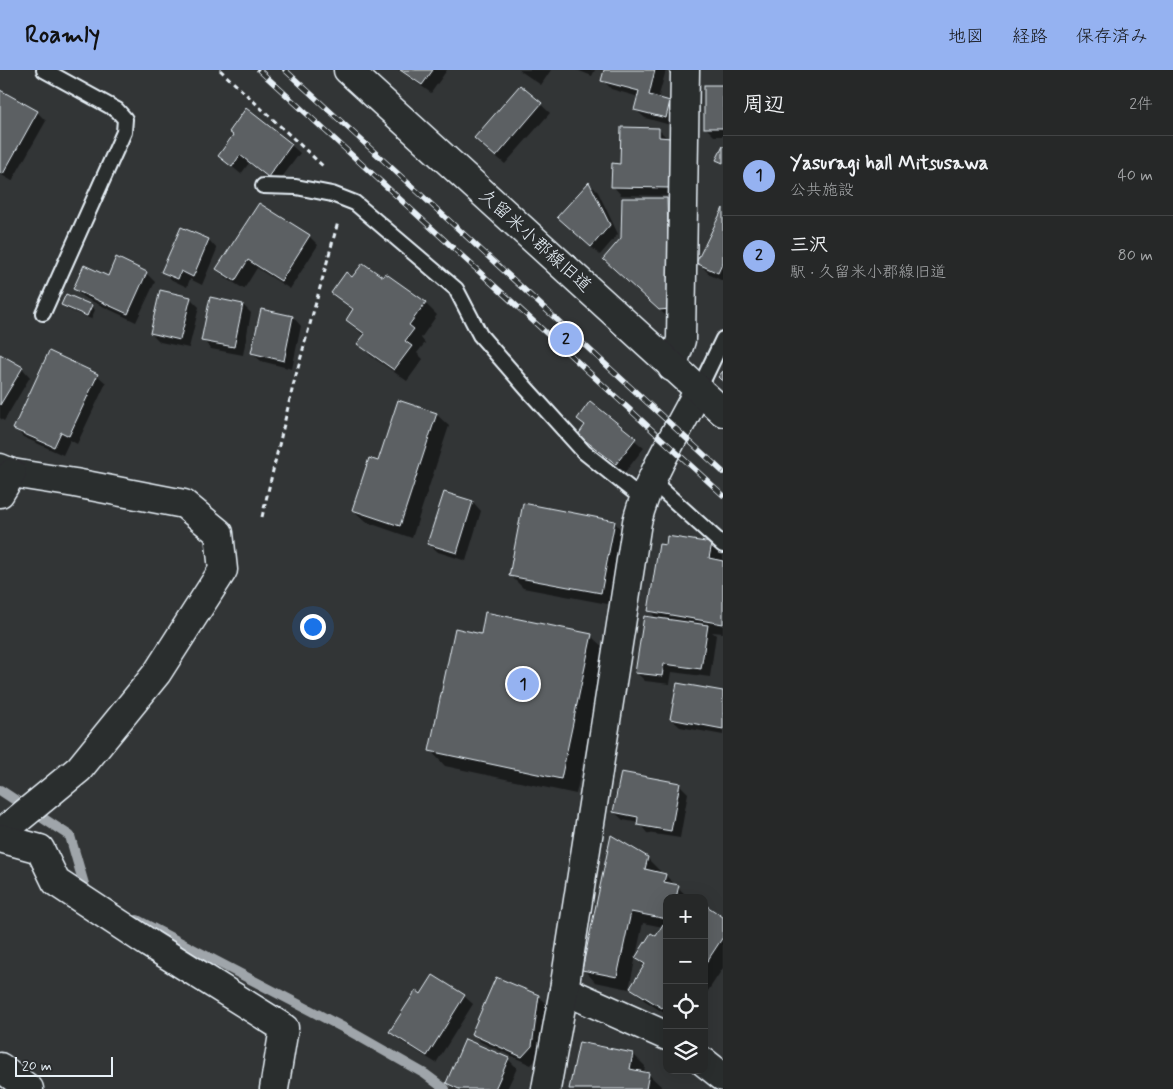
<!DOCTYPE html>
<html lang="ja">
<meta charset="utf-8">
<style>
:root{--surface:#262828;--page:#2e3030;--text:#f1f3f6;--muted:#a4a6a8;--line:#424445;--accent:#95b2f1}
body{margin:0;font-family:Mynerve,"Klee One",sans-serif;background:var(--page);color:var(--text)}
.controls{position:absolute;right:15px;bottom:15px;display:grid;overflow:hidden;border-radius:10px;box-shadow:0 5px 20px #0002}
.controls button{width:45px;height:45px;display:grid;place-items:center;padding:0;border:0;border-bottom:1px solid var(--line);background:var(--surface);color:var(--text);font:25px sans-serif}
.scale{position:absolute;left:15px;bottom:12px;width:98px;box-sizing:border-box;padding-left:5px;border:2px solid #e8f1f8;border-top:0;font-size:14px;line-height:18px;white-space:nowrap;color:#e8f1f8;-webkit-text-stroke:4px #2a2d2e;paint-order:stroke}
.you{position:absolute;left:312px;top:556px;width:18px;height:18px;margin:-12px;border:4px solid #fff;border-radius:50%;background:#1a73e8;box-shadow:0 0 0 8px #1a73e833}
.badge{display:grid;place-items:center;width:32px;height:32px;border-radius:50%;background:var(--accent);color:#111;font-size:16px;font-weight:700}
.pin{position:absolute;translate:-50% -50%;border:2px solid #fff;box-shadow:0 1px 5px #0006}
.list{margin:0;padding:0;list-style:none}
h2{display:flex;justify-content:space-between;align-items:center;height:65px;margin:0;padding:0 20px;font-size:21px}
h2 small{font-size:16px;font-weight:400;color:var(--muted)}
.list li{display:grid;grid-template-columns:32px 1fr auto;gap:15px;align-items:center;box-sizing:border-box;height:80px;padding:0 20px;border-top:1px solid var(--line)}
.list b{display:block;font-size:19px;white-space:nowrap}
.list p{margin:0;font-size:16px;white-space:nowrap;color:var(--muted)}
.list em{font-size:16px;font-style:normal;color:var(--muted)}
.icon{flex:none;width:28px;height:28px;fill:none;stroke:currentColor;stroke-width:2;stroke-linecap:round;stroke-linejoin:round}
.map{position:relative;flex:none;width:723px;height:1019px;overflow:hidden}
header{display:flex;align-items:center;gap:30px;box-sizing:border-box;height:70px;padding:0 25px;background:var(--accent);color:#111}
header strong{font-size:24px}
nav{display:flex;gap:28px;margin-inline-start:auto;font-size:18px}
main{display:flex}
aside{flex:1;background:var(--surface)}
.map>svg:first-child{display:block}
.shadow{fill:#0007}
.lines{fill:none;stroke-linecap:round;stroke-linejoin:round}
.stream{stroke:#9fa5aa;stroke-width:10}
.building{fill:#5c6063;stroke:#e8f1f8}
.lane-casing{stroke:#e8f1f8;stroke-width:18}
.street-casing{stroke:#e8f1f8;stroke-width:31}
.secondary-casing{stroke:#e8f1f8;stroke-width:31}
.path{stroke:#e8f1f8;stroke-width:3;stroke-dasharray:5 4;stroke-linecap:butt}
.lane{stroke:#2a2d2e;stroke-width:14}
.street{stroke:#2a2d2e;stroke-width:28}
.secondary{stroke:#2a2d2e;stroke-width:28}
.rail-casing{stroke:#e8f1f8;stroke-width:5.5}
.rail{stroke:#2a2d2e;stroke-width:4;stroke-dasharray:11;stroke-linecap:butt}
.labels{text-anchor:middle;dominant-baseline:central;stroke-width:4;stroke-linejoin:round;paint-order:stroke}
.street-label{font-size:18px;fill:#e8f1f8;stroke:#2a2d2e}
</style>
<header>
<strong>Roamly</strong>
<nav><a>地図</a><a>経路</a><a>保存済み</a></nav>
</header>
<main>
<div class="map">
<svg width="723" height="1019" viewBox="0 0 723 1019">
<rect width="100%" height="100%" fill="#323536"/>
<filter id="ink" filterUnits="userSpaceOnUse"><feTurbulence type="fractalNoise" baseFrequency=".02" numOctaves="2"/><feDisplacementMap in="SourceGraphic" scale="10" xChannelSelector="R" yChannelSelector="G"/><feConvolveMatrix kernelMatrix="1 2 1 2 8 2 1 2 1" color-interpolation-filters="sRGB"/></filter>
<g filter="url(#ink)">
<!-- shadow -->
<g class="shadow">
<polygon points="399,0 447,0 431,23"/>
<polygon points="519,0 551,0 541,15"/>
<polygon points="577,0 595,0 592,6"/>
<polygon points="605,0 666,0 658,29 670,32 678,41 674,56 645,48 636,40 639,27 611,19 603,10"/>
<polygon points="521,16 550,43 505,94 484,76"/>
<polygon points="723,16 723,66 714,66 705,57"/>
<polygon points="0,21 37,42 46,51 12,111 0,104"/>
<polygon points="658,59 667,68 678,126 621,125 613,116 621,95"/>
<polygon points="291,75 300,83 277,114 249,93 241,104 219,86"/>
<polygon points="589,113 598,122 618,164 600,185 567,156"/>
<polygon points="667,129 679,141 673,252 617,202"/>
<polygon points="259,134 309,166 318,175 290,219 257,198 244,219 226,208 217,199"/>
<polygon points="723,141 723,211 710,205 698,192"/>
<polygon points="182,158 209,170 217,179 202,215 190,209 187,217 172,210 163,201"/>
<polygon points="146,203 155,212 136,252 83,227 74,218 108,207"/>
<polygon points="383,208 425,233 437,245 421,268 425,273 417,283 423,289 407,311 371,286 359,273 364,266 347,250 353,241 333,223 353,209"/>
<polygon points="190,228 199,237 189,278 160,272 151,263"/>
<polygon points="63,235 91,236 95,240 91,249 67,239"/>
<polygon points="243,235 251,243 243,285 211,279 203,270"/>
<polygon points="293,247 301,256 292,299 261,291 252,283"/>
<polygon points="0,285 22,298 30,307 4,351 0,348"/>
<polygon points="97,305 106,313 77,374 70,370 63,385 23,367 15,358"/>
<polygon points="590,333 644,378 625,402 579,365 586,356 578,349"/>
<polygon points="436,344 449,356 412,468 366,452 353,440"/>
<polygon points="444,424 473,432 481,441 466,491 438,482 429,474"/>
<polygon points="614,452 626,465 613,535 523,518 510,505"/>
<polygon points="711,475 723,486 723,563 712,562 716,565 710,607 672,602 670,614 645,611 636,602 657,549 650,541"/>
<polygon points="482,565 591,566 607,581 576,724 445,696 430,680"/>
<polygon points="723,622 723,665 680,657 671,649"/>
<polygon points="679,714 688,723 680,768 647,763 639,753 623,750 614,742"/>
<polygon points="647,788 660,801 659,804 665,805 689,828 667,828 667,945 644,930 632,918 645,897 636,888 656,868 663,857 643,853 629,919 595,912 583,899"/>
<polygon points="704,836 723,848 723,898 704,927"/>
<polygon points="422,925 464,926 473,934 436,993 399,970 390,962"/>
<polygon points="538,926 547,935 540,985 531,995 481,972 473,964"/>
<polygon points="579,973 633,984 645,996 644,1003 648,1004 661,1016 660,1019 570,1019"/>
<polygon points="508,989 517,998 507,1019 454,1019 447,1013"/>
</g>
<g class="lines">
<!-- stream -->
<g class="stream">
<polyline points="0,720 70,766 86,821 89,824"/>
<polyline points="137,850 346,959 425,1004 445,1019"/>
</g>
</g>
<!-- building -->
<g class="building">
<polygon points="400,0 433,0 422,15"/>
<polygon points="604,0 655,0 649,25 670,31 666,48 634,40 639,21 601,11"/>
<polygon points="520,15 542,33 496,87 474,68"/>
<rect x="704" y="15" width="19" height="43"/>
<polygon points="0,20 38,41 3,104 0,102"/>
<polygon points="246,38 292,74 268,107 240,85 232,97 218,86 233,65 229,62"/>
<polygon points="621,57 659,58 659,67 671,68 670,118 611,117 612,93 620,94"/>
<polygon points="723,76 723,93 716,90"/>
<polygon points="589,112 610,155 591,177 557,147"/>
<polygon points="622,128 667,128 670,239 659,240 603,189 621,168"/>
<polygon points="259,133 310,165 281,211 248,190 235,211 216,199"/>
<polygon points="723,138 723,192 718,203 696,193"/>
<polygon points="181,157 209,169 193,207 181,201 178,209 161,202"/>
<polygon points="116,187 147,202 128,244 73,219 84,195 108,206"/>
<polygon points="363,193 383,207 385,203 426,232 409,255 414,259 405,271 412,276 394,300 357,274 365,264 346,250 353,239 331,223 346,202 352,207"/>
<polygon points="160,220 191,227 180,270 150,263"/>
<polygon points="66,224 92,235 87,246 61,235"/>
<polygon points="210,227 243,234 234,277 201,271"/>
<polygon points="261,239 293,246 284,291 251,283"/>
<polygon points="49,281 98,304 69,366 61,362 54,377 13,359"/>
<polygon points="0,284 23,297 0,335"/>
<polygon points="723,301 723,312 718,307"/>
<polygon points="398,330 437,343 400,456 352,440 369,388 378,391"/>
<polygon points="590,331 636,368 616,394 578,365 585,355 577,349"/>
<polygon points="444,422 473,431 457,483 427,474"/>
<polygon points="523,433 615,451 601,523 509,506"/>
<polygon points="667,466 712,473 709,488 723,491 723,554 648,541 659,474 666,475"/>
<polygon points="485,542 592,564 561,709 429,681 455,558 481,564"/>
<polygon points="644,546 708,555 701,599 664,594 662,606 635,603"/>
<polygon points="677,613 723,621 723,659 670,649"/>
<polygon points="621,702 680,713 671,761 637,755 638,747 613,742"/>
<polygon points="611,765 648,787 645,799 666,804 664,812 679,815 676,828 667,828 667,849 631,842 617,907 582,900"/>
<polygon points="704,834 723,847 723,867 704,896"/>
<polygon points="663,854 667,857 667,933 666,932 662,938 630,918 645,894 635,888 651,863 656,866"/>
<polygon points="433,905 465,925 427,986 389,962 416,920 421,924"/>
<polygon points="496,907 539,925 532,976 522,987 471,964"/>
<polygon points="465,969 509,988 495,1019 459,1019 446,1013"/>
<polygon points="579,972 633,983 630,999 649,1003 646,1019 569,1019"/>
</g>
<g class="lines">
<defs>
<g id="lane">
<polyline points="263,116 296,117 332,124 355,133 456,219 480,265 527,319 584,382 643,429"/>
<polyline points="43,243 124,62 125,49 117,40 44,0"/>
<polyline points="699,319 723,269"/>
<polyline points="651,410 723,475"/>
</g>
<g id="street">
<polyline points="672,297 681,270 685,0"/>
<polyline points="0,398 12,403 75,413 184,434 219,463 223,500 157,603 79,699 0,764"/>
<polyline points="0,423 12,403"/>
<polyline points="0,768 40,779 56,812 150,874 284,958 274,1019"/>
<polyline points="564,920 667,966"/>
<polyline points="704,992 723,1007"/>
<polyline points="0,997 29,1019"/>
<path d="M 546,1019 L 564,920 L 637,452 C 649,404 677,363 699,319"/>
</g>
<polyline id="secondary" points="348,0 723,342"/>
</defs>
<!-- lane casing -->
<use href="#lane" class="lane-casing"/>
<!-- street casing -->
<use href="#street" class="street-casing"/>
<!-- secondary casing -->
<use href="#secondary" class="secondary-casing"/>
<!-- path -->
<g class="path">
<polyline points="220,0 324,97"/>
<polyline points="262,447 293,316 338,152"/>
</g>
<!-- lane -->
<use href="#lane" class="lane"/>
<!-- street -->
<use href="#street" class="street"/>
<!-- secondary -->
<use href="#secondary" class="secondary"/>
<defs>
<g id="rail">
<polyline points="259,0 723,425"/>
<polyline points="285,0 723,402"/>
</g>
</defs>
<!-- rail casing -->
<use href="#rail" class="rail-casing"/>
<!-- rail -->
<use href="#rail" class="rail"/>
</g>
</g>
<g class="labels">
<!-- street labels -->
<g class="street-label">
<text transform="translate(535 171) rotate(42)">久留米小郡線旧道</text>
</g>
</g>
</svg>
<div class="controls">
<button>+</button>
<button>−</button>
<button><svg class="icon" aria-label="locate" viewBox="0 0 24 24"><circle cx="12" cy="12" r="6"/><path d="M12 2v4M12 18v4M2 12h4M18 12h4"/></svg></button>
<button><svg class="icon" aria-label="layers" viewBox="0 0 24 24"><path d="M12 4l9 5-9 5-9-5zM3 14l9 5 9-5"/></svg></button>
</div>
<div class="scale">20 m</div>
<div class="you"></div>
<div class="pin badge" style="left:523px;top:614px">1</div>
<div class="pin badge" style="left:566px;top:269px">2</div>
</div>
<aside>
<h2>周辺<small>2件</small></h2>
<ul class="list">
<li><span class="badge">1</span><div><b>Yasuragi hall Mitsusawa</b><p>公共施設</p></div><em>40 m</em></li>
<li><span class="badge">2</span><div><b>三沢</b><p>駅 · 久留米小郡線旧道</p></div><em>80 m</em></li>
</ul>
</aside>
</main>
